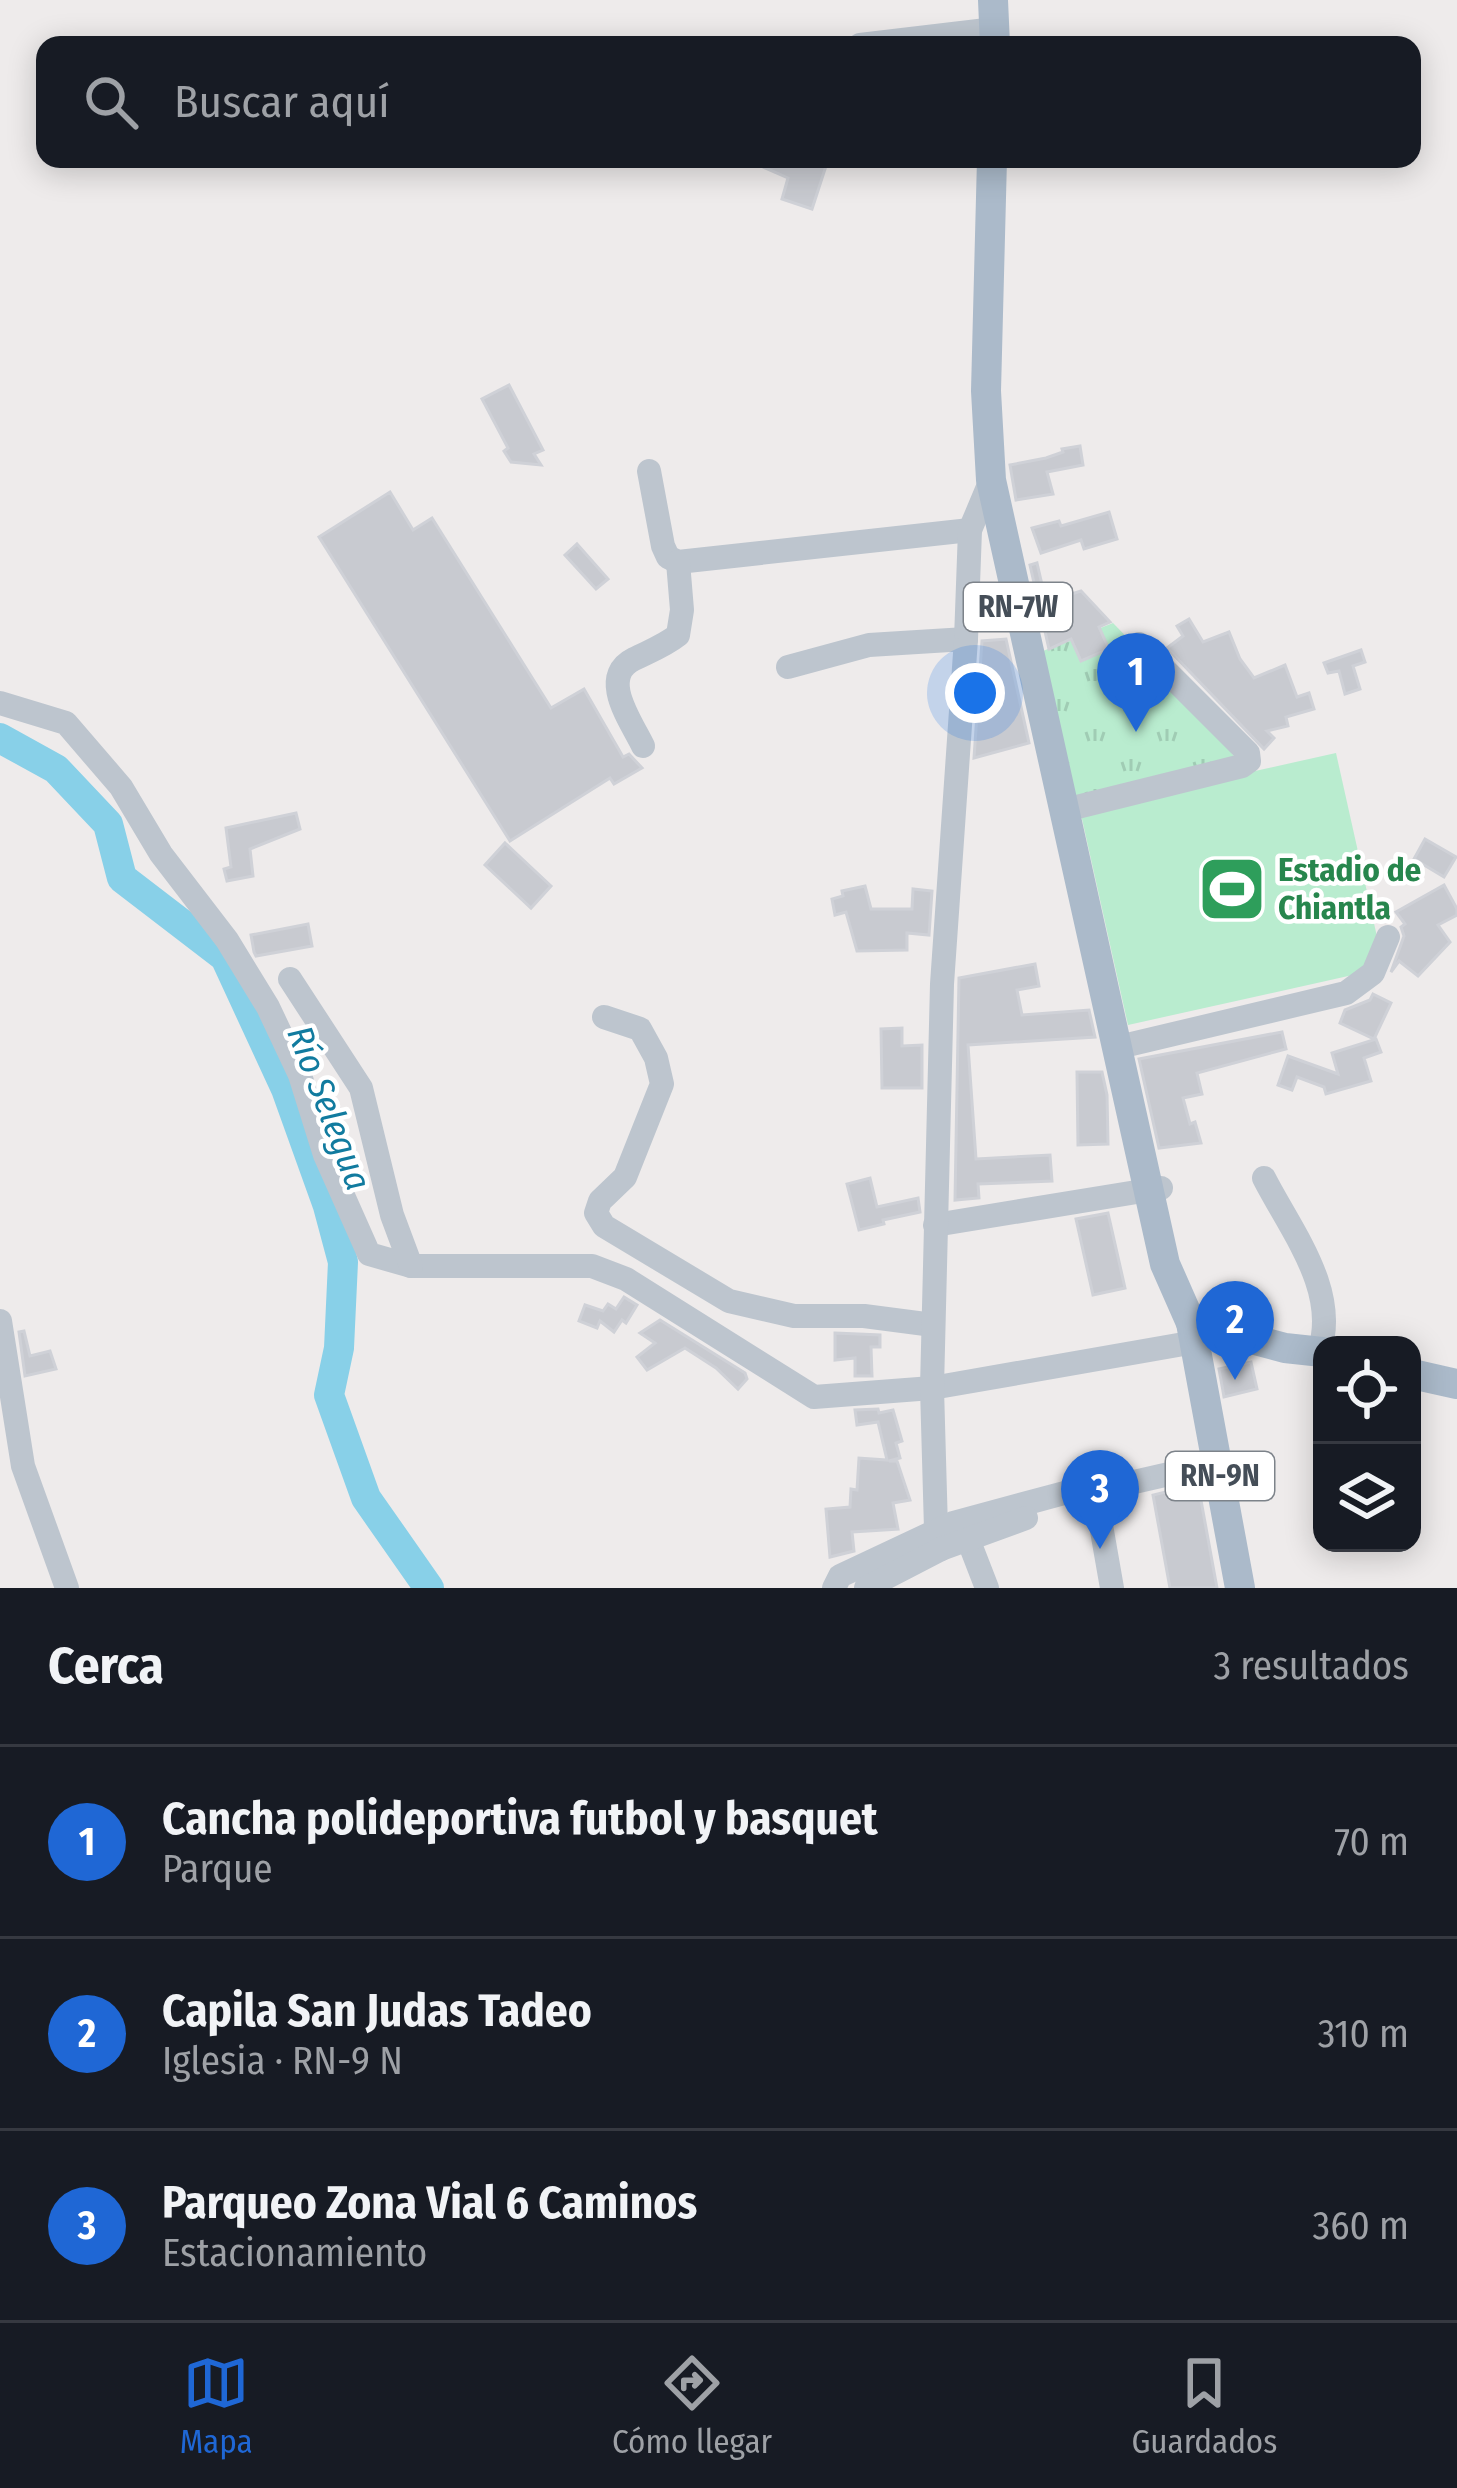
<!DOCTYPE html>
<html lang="es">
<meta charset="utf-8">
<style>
:root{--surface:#171b24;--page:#20242c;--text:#f1f3f6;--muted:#9ea1a6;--line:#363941;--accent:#1f67d5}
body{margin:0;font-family:"Fira Sans Condensed",sans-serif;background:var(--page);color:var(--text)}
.controls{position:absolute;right:36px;bottom:36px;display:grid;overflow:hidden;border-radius:24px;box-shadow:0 6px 30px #0003}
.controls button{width:108px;height:108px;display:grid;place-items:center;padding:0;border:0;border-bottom:3px solid var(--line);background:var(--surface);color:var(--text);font:60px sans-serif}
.you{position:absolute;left:975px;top:693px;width:42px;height:42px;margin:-30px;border:9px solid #fff;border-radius:50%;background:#1a73e8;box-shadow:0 0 0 18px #1a73e833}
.badge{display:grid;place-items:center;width:78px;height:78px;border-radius:50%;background:var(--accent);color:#fff;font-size:39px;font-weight:700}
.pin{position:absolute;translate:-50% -99px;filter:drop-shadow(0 3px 6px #0008)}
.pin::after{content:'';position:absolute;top:63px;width:42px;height:36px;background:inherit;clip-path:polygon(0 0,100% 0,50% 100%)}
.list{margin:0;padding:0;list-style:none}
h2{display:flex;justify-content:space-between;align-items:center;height:156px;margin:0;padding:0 48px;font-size:51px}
h2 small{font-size:39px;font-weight:400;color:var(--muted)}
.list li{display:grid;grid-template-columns:78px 1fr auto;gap:36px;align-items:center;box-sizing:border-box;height:192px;padding:0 48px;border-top:3px solid var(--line)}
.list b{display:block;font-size:45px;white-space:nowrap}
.list p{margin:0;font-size:39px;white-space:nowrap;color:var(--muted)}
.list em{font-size:39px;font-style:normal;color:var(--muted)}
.icon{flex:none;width:66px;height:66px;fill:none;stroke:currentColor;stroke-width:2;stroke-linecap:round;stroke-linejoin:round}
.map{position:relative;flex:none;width:1457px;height:1588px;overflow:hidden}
.search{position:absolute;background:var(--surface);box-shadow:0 6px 30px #0003;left:36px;right:36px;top:36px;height:132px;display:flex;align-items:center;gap:30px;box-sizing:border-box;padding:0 42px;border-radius:24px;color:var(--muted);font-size:45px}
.sheet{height:732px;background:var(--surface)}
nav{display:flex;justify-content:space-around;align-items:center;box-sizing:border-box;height:168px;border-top:3px solid var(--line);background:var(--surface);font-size:33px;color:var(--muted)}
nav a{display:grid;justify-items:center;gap:6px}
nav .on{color:var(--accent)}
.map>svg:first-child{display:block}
.grass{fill:url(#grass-tufts)}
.garden{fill:#b9eccf}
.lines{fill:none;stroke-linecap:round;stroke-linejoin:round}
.river{stroke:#88d0e8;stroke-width:30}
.building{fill:#c8cad0;stroke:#cfd1d7;stroke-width:3}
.minor{stroke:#bdc5ce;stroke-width:24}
.major{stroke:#abbaca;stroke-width:30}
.labels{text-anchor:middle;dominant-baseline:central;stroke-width:9;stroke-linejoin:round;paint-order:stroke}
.shield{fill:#fff;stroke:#7d838a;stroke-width:3}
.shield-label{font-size:30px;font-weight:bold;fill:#454e58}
.leisure-label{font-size:33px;font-weight:bold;fill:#27864d;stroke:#fff;text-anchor:start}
.water-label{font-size:36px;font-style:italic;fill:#117b9f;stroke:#fff}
</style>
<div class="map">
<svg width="1457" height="1588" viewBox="0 0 1457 1588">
<defs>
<pattern id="grass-tufts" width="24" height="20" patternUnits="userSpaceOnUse" patternTransform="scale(3)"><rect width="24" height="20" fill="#b9eccf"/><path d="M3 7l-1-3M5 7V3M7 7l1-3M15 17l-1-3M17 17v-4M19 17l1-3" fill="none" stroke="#a0ccb4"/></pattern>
</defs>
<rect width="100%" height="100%" fill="#eeebeb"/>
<!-- grass -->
<polygon class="grass" points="1113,623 1200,712 1240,764 1069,805 1033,655"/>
<!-- garden -->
<polygon class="garden" points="1336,753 1384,968 1128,1025 1080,810"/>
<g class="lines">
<!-- river -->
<polyline class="river" points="0,738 56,769 108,824 122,878 225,957 286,1089 328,1206 343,1262 339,1348 329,1395 366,1498 429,1588"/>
</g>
<!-- building -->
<g class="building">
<polygon points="745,159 804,159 826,166 812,209 782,199 788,178"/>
<polygon points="509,385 543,450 534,454 541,465 511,462 504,451 508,448 482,399"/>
<polygon points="1080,446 1083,465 1047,472 1053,494 1016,500 1010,465 1046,458 1063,452 1062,449"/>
<polygon points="390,492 413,530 432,518 551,708 584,689 623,757 629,754 642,768 614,784 610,778 510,841 319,537"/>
<polygon points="1109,512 1117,539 1084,549 1081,540 1041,553 1032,528 1059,521 1061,526"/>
<polygon points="577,544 608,579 596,589 565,555"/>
<polygon points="1037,563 1046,602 1081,591 1110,622 1099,627 1109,649 1081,661 1071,639 1049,649 1030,565"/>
<polygon points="1189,619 1203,642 1229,632 1240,659 1254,678 1285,665 1297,697 1309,693 1314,709 1286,717 1288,726 1267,731 1274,738 1264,749 1167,648 1183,636 1177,626"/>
<polygon points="1006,639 1029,743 974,758 982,641"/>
<polygon points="1361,650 1365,662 1353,666 1360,689 1345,694 1339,671 1328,673 1324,663"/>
<polygon points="296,813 300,829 250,849 253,876 227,881 224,869 231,867 226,828"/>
<polygon points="1425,839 1456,857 1444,877 1414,859"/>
<polygon points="505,843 551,886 531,908 485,865"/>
<polygon points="1444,885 1457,909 1457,915 1438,925 1450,942 1418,976 1399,961 1391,972 1404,936 1401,927 1405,924 1396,912"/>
<polygon points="865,886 871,909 912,909 913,889 932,891 929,935 907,933 907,950 857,951 846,912 835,915 832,899 843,896 842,891"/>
<polygon points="308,924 312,946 256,956 254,952 251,935"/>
<polygon points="1035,964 1039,986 1017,990 1022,1015 1089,1010 1095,1037 968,1045 976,1159 1050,1155 1052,1181 978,1184 979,1198 955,1200 959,978"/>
<polygon points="1373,994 1391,1003 1374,1039 1340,1023 1345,1010 1370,1000"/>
<polygon points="902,1028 902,1046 922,1045 922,1088 882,1088 881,1029"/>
<polygon points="1282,1032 1286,1049 1197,1073 1202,1094 1183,1098 1190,1124 1195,1122 1201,1143 1159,1148 1139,1059"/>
<polygon points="1376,1039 1381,1052 1364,1058 1371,1081 1326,1094 1324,1087 1297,1077 1292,1090 1278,1085 1288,1056 1338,1074 1332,1053"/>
<polygon points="1077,1072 1102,1072 1107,1095 1108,1144 1078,1145"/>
<polygon points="870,1178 877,1207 918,1198 920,1212 883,1220 884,1224 859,1230 847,1184"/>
<polygon points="1108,1213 1125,1288 1093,1295 1076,1219"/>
<polygon points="624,1297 637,1305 626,1323 622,1320 614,1332 600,1321 597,1328 579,1321 585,1305 603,1311 608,1304 616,1309"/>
<polygon points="660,1320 745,1373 747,1379 738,1389 716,1368 685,1348 647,1370 637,1357 655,1343 640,1333"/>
<polygon points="24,1331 30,1356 50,1351 56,1369 25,1376 19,1332"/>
<polygon points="835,1333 880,1335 880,1347 871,1347 872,1376 855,1376 855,1358 835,1360"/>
<polygon points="1251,1362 1257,1389 1224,1397 1219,1369"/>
<polygon points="878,1409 879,1413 893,1410 902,1441 896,1443 900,1458 889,1461 897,1461 910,1500 893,1503 898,1529 852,1532 854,1551 830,1557 826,1509 850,1507 851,1489 857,1490 859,1458 887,1460 878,1422 857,1425 855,1410"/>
<polygon points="1198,1484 1217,1588 1170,1588 1153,1495"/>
</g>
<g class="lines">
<!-- minor -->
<g class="minor">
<polyline points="860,45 995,29"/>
<polyline points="649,471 663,546 668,557 678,562 970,530"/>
<polyline points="788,667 869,645 966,639"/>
<polyline points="0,703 66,723 121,787 161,854 227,940 268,1007 300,1075 325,1155 369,1254 411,1266 592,1266 626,1279 814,1397 932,1388 1195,1342"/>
<path d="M 643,746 C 631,721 598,677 634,659 C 650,651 664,646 678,635 L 682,610 L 678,562"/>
<polyline points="1065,810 1242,766 1249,761 1248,753 1139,644"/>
<polyline points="290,979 361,1088 392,1215 411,1266"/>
<polyline points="604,1017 640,1029 656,1058 662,1084 625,1177 600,1201 596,1213 604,1226 729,1301 794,1316 864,1316 933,1325"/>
<polyline points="1119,1047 1346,993 1373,973 1388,937"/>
<path d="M 1264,1178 C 1291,1231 1340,1291 1319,1352"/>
<polyline points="935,1225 1161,1188"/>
<polyline points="0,1321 23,1466 67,1588"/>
<polyline points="1095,1491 1112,1588"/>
<polyline points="968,1539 987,1588"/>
<polyline points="941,1549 936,1529 932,1388 942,984 966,639 970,530 991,480"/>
<polyline points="834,1588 840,1576 953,1523 1068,1492 1095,1491 1217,1463"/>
<polyline points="866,1588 941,1549 1026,1518"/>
</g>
<!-- major -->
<g class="major">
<polyline points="993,0 995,45"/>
<polyline points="992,159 986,391 991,480 1165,1264 1191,1323 1240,1588"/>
<polyline points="1191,1323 1285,1348 1322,1352"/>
<polyline points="1412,1374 1457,1384"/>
</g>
</g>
<!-- icons -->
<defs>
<symbol id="stadium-square" viewBox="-11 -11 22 22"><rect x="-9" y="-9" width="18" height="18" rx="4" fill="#2e9e5b" stroke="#fff"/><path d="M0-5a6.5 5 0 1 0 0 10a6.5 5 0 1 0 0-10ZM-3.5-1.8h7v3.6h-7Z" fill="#fff"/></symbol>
</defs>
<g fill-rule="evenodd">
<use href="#stadium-square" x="1194" y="851" width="76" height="76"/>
</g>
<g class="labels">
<!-- shield labels -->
<g class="shield">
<rect x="964" y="583" width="108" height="48" rx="9"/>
<rect x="1166" y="1452" width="108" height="48" rx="9"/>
</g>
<g class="shield-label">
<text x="1018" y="607">RN-7W</text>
<text x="1220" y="1476">RN-9N</text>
</g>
<!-- leisure labels -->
<g class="leisure-label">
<text x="1278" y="870">Estadio de<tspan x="1278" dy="38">Chiantla</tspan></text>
</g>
<!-- water labels -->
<g class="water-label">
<text transform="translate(329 1108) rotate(69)">Río Selegua</text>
</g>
</g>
</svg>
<div class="controls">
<button><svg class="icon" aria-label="locate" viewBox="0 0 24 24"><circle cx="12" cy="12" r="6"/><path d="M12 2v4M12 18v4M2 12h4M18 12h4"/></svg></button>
<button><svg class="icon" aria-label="layers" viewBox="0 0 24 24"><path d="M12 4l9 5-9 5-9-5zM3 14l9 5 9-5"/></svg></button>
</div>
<div class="you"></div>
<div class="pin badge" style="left:1136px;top:732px">1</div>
<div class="pin badge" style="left:1235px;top:1380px">2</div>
<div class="pin badge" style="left:1100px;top:1549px">3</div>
<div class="search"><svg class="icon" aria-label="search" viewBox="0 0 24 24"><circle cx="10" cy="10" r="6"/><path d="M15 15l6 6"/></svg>Buscar aquí</div>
</div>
<section class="sheet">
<h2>Cerca<small>3 resultados</small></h2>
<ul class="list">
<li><span class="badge">1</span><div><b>Cancha polideportiva futbol y basquet</b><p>Parque</p></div><em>70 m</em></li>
<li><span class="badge">2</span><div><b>Capila San Judas Tadeo</b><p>Iglesia · RN-9 N</p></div><em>310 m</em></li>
<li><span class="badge">3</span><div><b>Parqueo Zona Vial 6 Caminos</b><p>Estacionamiento</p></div><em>360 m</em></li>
</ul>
</section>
<nav>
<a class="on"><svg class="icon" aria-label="map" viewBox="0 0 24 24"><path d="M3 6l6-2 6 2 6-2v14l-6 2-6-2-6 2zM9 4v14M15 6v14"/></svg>Mapa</a>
<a><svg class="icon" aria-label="directions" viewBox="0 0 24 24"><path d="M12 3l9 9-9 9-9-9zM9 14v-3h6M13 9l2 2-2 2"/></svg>Cómo llegar</a>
<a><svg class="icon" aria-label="saved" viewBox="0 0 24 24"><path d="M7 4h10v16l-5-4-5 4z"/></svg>Guardados</a>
</nav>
